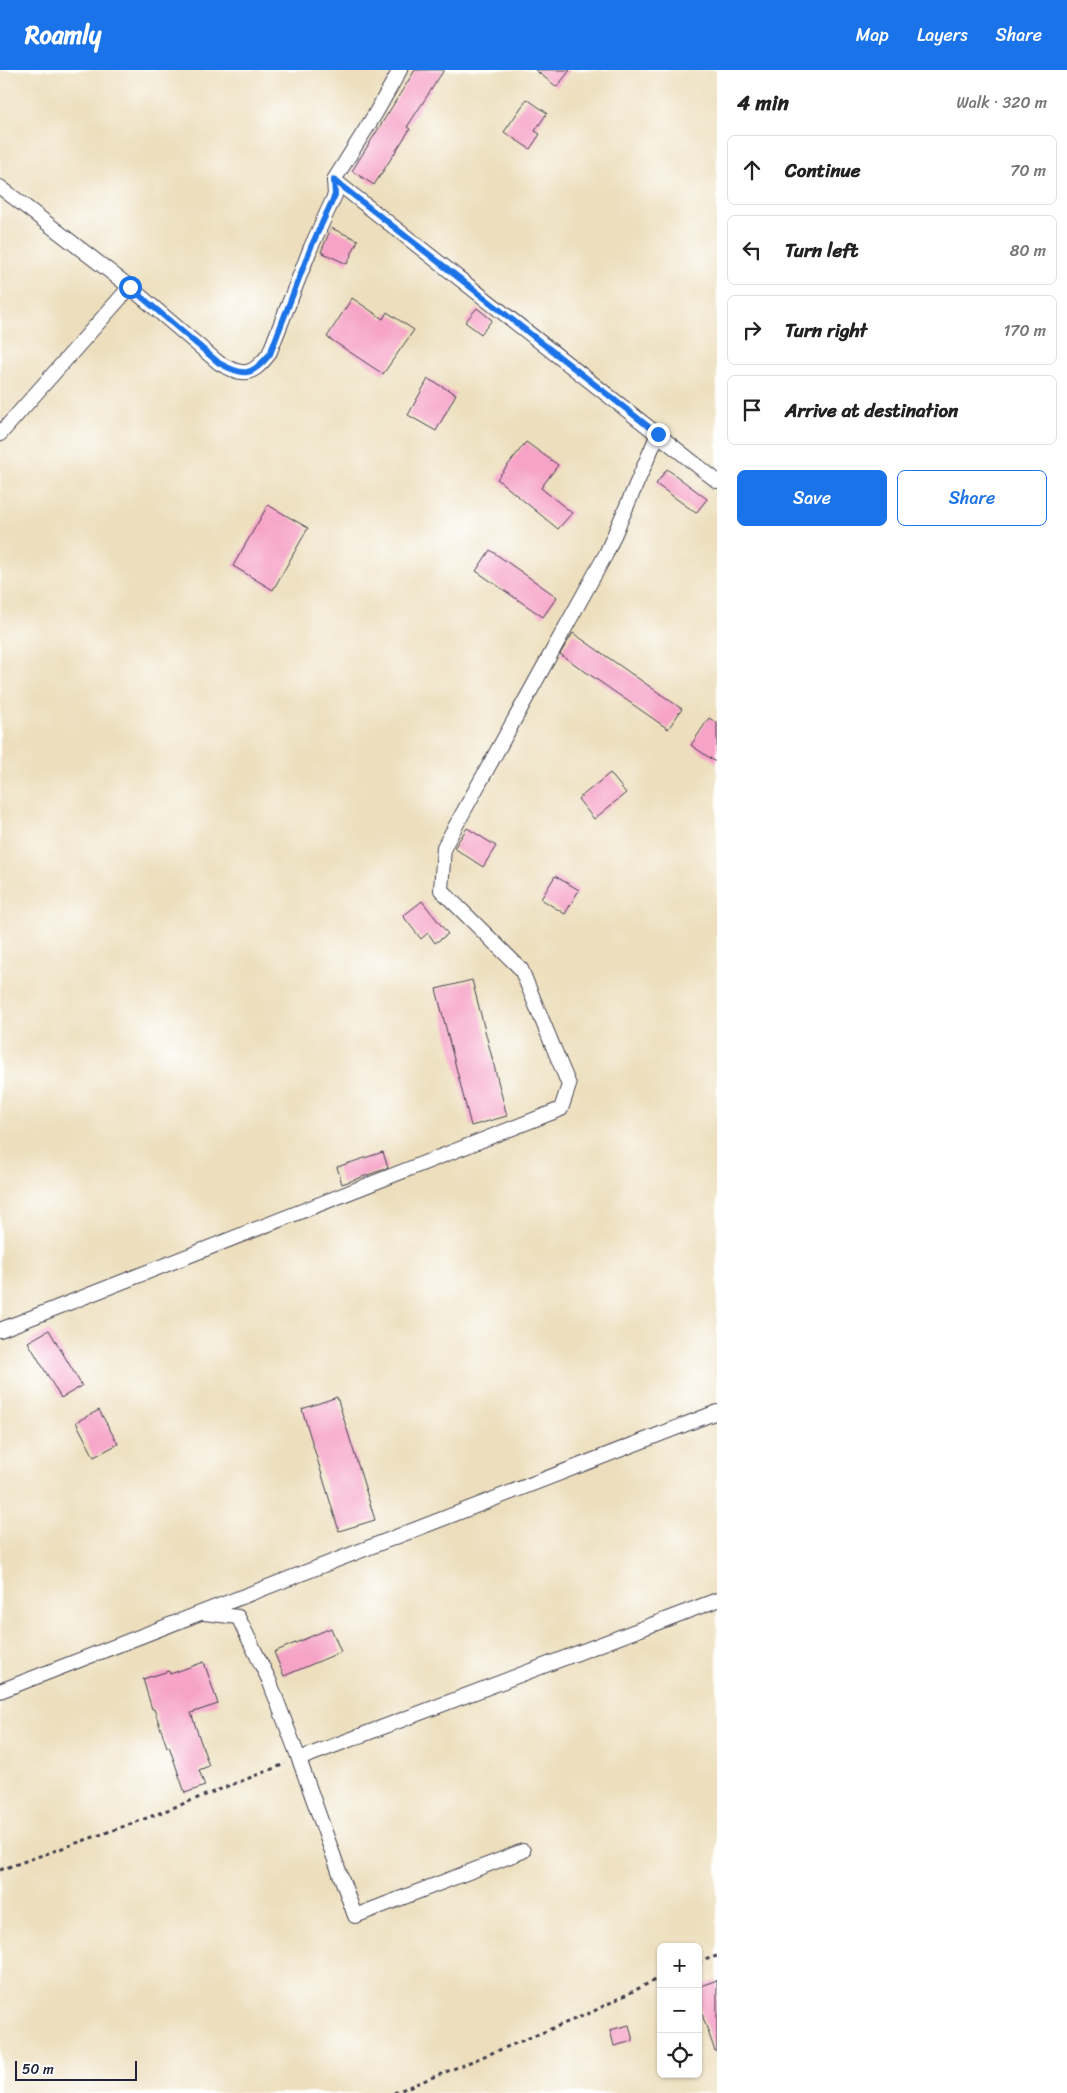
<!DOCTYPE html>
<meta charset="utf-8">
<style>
:root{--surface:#fff;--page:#f2f2f2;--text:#222;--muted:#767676;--line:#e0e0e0;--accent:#1a73e8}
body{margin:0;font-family:Sriracha,sans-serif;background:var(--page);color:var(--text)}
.controls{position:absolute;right:15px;bottom:15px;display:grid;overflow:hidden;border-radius:8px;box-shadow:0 1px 4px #0004}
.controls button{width:45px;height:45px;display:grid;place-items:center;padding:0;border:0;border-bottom:1px solid var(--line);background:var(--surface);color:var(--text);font:25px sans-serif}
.scale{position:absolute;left:15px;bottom:12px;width:122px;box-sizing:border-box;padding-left:5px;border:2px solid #22223b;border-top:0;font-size:14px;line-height:18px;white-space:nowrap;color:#22223b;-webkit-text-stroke:4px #fff;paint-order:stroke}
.stop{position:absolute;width:15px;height:15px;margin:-11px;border:4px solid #1a73e8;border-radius:50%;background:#fff}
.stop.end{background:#1a73e8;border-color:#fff;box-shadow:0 1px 5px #0008}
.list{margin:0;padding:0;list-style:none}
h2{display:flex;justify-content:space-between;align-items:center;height:65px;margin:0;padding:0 20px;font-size:21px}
h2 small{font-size:16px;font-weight:400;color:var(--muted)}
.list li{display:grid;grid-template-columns:32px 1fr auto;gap:15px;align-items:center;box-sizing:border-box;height:70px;margin:0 10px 10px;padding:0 10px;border:1px solid var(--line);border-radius:8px}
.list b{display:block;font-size:19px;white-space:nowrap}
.list em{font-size:16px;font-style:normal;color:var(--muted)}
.actions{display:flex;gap:10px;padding:15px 20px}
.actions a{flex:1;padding:11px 0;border:1px solid var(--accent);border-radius:8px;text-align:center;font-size:18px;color:var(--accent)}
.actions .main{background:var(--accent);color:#fff}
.icon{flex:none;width:28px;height:28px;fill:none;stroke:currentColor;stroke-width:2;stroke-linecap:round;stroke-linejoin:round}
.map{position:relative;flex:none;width:717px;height:2023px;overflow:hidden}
header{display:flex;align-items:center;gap:30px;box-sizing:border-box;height:70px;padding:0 25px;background:var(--accent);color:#fff}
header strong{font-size:24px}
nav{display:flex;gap:28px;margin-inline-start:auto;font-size:18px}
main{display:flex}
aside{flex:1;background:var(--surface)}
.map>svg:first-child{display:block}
.building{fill:#f6a3c7}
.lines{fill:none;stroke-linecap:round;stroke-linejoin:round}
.minor-casing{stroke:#403e4e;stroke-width:16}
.path{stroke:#403e4e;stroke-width:3;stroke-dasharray:4 4;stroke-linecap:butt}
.minor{stroke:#fff;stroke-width:14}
.route{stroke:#1a73e8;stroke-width:6}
</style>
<header>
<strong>Roamly</strong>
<nav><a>Map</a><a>Layers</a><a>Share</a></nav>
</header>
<main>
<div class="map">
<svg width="717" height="2023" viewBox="0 0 717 2023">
<rect width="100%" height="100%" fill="#fff"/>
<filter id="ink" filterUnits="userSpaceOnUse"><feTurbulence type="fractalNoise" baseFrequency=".02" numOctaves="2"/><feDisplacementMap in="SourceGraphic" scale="10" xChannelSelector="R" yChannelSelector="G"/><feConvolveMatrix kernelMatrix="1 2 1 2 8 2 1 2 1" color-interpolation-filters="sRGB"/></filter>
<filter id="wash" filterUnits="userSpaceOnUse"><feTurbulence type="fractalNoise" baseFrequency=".0096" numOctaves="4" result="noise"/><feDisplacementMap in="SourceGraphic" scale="20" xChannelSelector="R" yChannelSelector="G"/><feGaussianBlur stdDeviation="1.12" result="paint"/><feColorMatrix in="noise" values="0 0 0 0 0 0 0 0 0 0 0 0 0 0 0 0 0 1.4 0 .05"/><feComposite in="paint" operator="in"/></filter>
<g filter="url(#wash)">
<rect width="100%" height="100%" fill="#eddfbd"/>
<g id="blocks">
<!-- building -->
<g class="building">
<polygon points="415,0 444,0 407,57 410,59 374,115 352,101"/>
<polygon points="535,0 570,0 557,17"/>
<polygon points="527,29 547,43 535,61 540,64 530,79 504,62"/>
<polygon points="331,158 358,170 347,194 321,182"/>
<polygon points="352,228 383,249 387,242 414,260 383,304 327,267"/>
<polygon points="477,238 492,250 481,264 465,252"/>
<polygon points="428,309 456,324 436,361 408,345"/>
<polygon points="526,372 558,395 541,418 572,443 558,459 497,409"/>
<polygon points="667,399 707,429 696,443 656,414"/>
<polygon points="268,435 308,458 273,520 233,496"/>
<polygon points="490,480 557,527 543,547 476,501"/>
<polygon points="573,563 682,639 668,659 560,584"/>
<polygon points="709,648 717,653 717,693 691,675"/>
<polygon points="610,703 626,723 594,749 578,729"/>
<polygon points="467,758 496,776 483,797 454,778"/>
<polygon points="555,806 579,820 565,844 541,829"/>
<polygon points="422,831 448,864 435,873 428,863 421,869 403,846"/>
<polygon points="472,910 507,1046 471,1056 436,919"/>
<polygon points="383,1082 388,1098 342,1114 337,1097"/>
<polygon points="49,1260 82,1316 61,1328 28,1272"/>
<polygon points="337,1327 375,1450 339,1461 302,1339"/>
<polygon points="99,1340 118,1374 94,1387 76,1352"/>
<polygon points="331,1558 341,1582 284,1606 274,1582"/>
<polygon points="204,1592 218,1634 191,1643 209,1696 199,1700 205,1716 185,1723 169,1676 167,1677 154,1639 152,1639 143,1609 169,1601 170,1604"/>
<polygon points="717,1910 717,1981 715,1981 698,1933 698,1917"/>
<polygon points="629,1955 633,1971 614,1976 610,1960"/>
</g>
</g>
</g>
<g filter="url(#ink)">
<use href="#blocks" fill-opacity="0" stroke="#403e4e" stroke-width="1"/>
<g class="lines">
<defs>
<g id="minor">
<polyline points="334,110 717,411"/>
<path d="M 0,117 L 130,217 L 219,293 C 244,307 252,306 269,284 L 311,177 L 335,125 L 334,110 L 374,46 L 400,0"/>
<polyline points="0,364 130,217"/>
<polyline points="0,1260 561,1039 569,1015 521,899 441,820 444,777 606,484 658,364"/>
<polyline points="204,1543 238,1547 269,1610 299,1689 717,1530"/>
<polyline points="0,1621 717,1342"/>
<polyline points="299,1689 355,1846 523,1781"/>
</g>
</defs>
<!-- minor casing -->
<use href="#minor" class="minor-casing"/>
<!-- path -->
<g class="path">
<polyline points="0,1800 139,1751 285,1694"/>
<polyline points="698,1892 717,1886"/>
<polyline points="394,2023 590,1943 661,1907"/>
</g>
<!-- minor -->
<use href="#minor" class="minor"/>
</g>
</g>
<g class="lines" filter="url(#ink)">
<!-- route -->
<path class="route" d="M 130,217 L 219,293 C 244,307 252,306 270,284 L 311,177 L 335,125 L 334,110 L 658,364"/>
</g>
</svg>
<div class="controls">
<button>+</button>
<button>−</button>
<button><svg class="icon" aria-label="locate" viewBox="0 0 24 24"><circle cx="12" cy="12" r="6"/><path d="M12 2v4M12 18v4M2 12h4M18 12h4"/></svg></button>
</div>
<div class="scale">50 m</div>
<div class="stop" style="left:130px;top:217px"></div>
<div class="stop end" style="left:658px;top:364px"></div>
</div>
<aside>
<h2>4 min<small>Walk · 320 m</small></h2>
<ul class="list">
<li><svg class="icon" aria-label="ahead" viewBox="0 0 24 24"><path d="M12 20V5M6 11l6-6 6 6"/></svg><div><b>Continue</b></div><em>70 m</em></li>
<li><svg class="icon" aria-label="left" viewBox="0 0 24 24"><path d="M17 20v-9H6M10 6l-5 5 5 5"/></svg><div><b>Turn left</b></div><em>80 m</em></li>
<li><svg class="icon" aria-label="right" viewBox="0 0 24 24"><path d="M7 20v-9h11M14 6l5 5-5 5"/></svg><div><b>Turn right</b></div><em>170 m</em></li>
<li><svg class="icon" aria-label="arrive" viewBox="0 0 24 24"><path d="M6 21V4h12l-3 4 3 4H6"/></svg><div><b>Arrive at destination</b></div></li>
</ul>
<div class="actions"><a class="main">Save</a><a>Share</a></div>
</aside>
</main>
